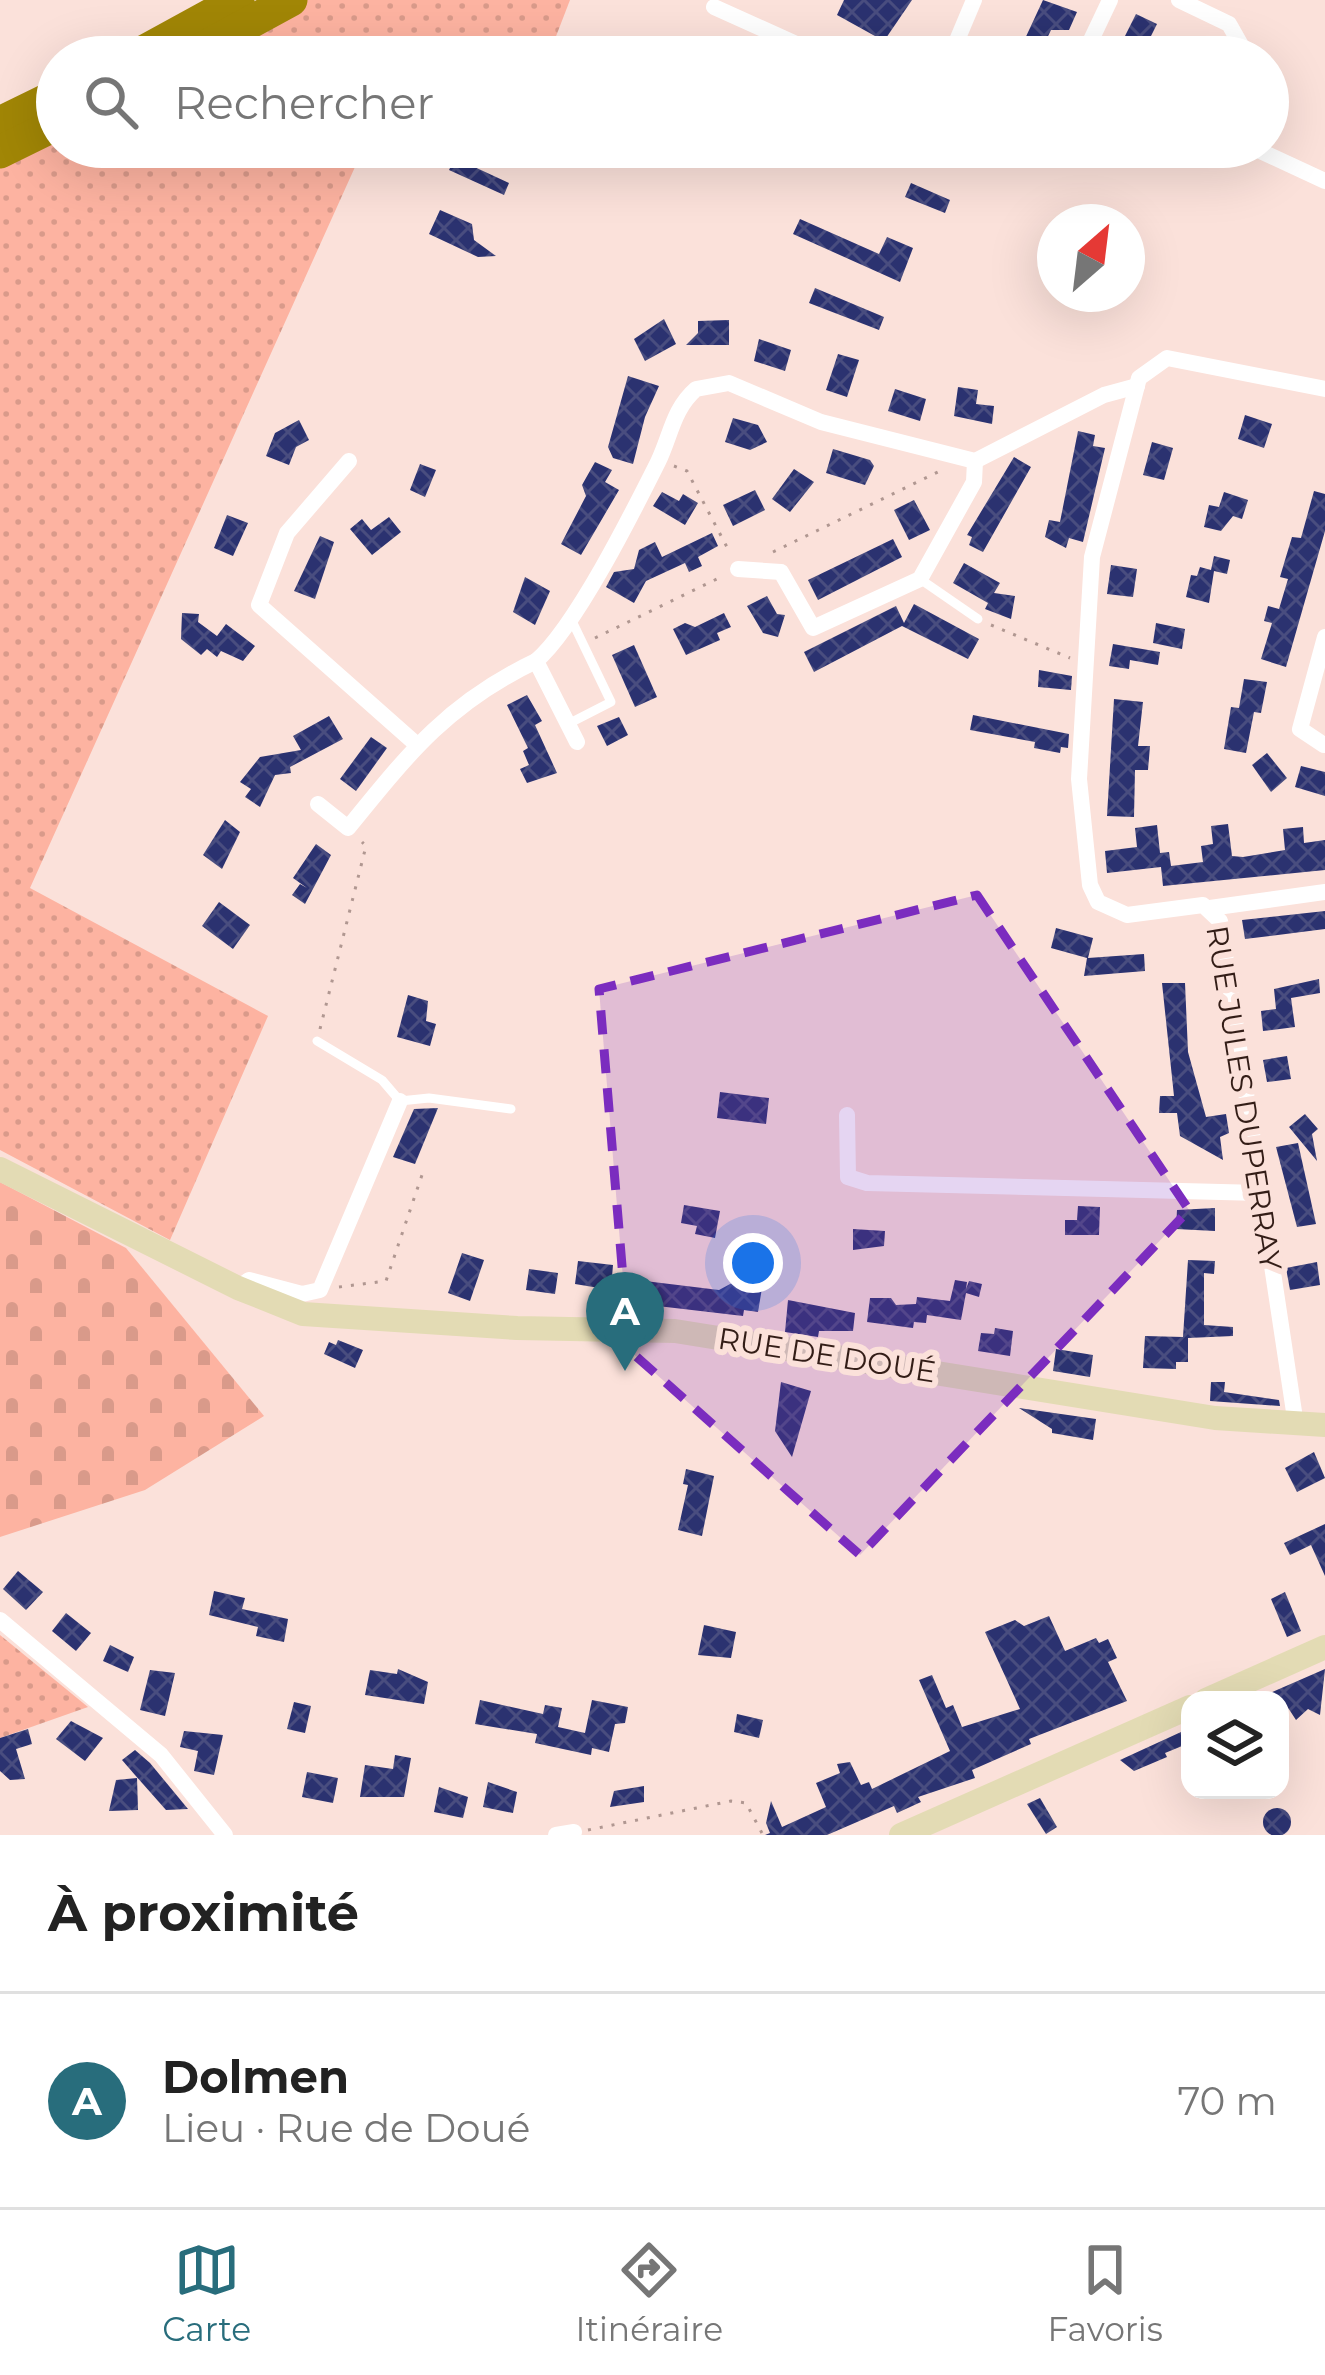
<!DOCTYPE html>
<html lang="fr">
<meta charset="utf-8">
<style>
:root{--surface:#fff;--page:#f6f6f6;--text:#222;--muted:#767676;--line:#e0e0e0;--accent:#286d7c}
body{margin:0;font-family:Montserrat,sans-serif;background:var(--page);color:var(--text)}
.controls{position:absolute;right:36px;bottom:36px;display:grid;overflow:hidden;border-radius:24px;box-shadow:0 12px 48px #0002}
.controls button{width:108px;height:108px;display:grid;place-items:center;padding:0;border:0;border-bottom:3px solid var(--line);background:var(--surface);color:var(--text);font:60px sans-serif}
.compass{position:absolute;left:1037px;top:204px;width:108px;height:108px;border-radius:50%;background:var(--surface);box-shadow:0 12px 48px #0002;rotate:28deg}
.you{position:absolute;left:753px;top:1263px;width:42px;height:42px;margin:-30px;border:9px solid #fff;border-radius:50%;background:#1a73e8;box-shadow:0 0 0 18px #1a73e833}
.badge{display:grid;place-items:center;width:78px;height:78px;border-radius:50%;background:var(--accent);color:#fff;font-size:39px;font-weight:700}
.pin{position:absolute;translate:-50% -99px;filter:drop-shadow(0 3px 6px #0008)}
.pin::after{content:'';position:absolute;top:63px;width:42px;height:36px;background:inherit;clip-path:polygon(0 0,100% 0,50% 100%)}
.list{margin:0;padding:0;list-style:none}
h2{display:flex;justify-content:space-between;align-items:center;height:156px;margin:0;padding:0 48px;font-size:51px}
h2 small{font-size:39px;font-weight:400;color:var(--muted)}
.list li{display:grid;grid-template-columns:78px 1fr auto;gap:36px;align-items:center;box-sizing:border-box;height:216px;padding:0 48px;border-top:3px solid var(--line)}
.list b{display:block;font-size:45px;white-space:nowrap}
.list p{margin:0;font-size:39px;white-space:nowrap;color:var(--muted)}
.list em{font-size:39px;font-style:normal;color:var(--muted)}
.icon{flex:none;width:66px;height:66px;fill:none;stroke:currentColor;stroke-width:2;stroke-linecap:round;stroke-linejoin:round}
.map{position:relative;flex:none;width:1325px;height:1835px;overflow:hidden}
.search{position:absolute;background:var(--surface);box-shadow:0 12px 48px #0002;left:36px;right:36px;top:36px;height:132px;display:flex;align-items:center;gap:30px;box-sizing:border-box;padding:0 42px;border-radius:66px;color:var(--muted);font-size:45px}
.sheet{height:372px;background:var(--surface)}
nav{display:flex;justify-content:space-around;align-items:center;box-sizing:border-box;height:168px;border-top:3px solid var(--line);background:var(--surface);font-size:33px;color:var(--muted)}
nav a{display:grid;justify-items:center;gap:6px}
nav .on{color:var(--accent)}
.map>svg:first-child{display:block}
.grass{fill:url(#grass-dots)}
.cemetery{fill:url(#cemetery-stones)}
.building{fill:url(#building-cross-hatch)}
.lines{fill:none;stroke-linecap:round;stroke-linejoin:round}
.path{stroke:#b09791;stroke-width:3;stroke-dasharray:3 9;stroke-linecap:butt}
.lane{stroke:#fff;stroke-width:9}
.street{stroke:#fff;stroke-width:16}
.secondary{stroke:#e3dbb4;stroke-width:24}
.highway{stroke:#a18606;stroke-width:33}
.marked{fill:#7b2cbf;fill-opacity:0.2;stroke:#7b2cbf;stroke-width:9;stroke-dasharray:24 15;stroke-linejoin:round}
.labels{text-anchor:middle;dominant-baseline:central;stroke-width:12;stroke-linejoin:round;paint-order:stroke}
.street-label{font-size:30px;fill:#331d17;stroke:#fbe1da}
</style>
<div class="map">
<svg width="1325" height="1835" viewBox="0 0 1325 1835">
<defs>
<pattern id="grass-dots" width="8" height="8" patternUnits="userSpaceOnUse" patternTransform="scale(3)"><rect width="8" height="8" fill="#fdb3a1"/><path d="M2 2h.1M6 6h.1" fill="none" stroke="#d99a8a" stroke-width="1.8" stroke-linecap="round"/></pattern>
<pattern id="cemetery-stones" width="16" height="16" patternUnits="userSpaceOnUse" patternTransform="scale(3)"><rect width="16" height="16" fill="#fdb3a1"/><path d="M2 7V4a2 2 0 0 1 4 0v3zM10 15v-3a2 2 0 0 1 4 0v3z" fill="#d99a8a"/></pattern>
<pattern id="building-cross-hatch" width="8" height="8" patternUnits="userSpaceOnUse" patternTransform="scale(3)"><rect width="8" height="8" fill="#2b3270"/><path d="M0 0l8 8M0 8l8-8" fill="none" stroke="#494d7f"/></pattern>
</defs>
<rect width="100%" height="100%" fill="#fbe1da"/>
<!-- grass -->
<g class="grass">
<polygon points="278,0 570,0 548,57 163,57"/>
<polygon points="57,109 57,147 364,147 30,888 268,1016 170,1240 0,1150 0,137"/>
<polygon points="0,1635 88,1707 0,1738"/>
</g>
<!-- cemetery -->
<polygon class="cemetery" points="0,1182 126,1248 264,1416 145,1490 0,1537"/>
<!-- building -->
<g class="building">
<polygon points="844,0 912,0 884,41 837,15"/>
<polygon points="1043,0 1077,12 1069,30 1051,30 1041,51 1055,57 1005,57 1013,39 1023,43"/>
<polygon points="1136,14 1157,24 1143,52 1122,42"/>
<polygon points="455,158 509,183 504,195 449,170"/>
<polygon points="911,183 950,200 945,213 905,197"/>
<polygon points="440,210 472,224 474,240 496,256 478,257 429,234"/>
<polygon points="800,219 879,254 887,237 913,248 900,282 793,234"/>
<polygon points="815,288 884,317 879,330 809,303"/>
<polygon points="664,319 676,344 645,361 634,339"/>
<polygon points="729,320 729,345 686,345 698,333 698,321"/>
<polygon points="759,339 791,350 785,371 754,361"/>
<polygon points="838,354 859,360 847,397 826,390"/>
<polygon points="628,376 659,386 645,417 633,464 613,458 608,447"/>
<polygon points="958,387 978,390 976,404 994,406 992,424 954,416"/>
<polygon points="895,389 926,399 920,421 888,411"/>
<polygon points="1245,415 1272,424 1264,448 1238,439"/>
<polygon points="733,418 758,425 767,442 750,450 725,442"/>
<polygon points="299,420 309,440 296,447 289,465 266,456 275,433"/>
<polygon points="1078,431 1095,435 1093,446 1105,448 1083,542 1069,538 1066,548 1045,537 1049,520 1060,522"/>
<polygon points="1152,442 1173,448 1164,480 1143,475"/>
<polygon points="833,449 870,460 874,466 865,485 826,473"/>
<polygon points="1014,457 1031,467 983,552 969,545 972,537 967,535"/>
<polygon points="595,462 612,470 605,482 619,490 581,555 561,544 586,496 582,485"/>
<polygon points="420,464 436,470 425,497 410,490"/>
<polygon points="794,469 814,482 790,512 772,499"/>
<polygon points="755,490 765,510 733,526 723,505"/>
<polygon points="1314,491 1325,494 1325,531 1286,667 1261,659 1272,623 1264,621 1268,606 1279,609 1288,579 1280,577 1285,560 1292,537 1301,538"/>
<polygon points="662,492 679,501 683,494 698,503 685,525 653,506"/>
<polygon points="1224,492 1248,500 1242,519 1233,516 1221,531 1204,527 1209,505 1219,507"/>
<polygon points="914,500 930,530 909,540 894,510"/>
<polygon points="227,515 248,523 233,556 214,548"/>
<polygon points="389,517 401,532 372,555 350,529 362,519 371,530"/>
<polygon points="712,533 718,546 698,557 702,566 689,572 685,563 646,581 634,603 606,587 614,572 634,569 639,550 655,542 662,557"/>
<polygon points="320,536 334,542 315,599 294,591"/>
<polygon points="893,539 902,557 818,600 808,580"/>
<polygon points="1214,556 1230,560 1227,574 1214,571 1209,603 1186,597 1191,575 1197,576 1200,567 1211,570"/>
<polygon points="964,563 1000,583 994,593 1015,596 1011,619 985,609 988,603 953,583"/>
<polygon points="1111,565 1137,569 1133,597 1107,594"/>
<polygon points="525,577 550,591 535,625 513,612"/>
<polygon points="767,596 777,614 785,615 778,637 763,633 747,606"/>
<polygon points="914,604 979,639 968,659 902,626 814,672 804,652 896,606 904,623"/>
<polygon points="182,613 199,614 198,622 217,636 226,624 255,646 243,661 221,651 217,657 207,649 201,655 181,639"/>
<polygon points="724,613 731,627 717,633 720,640 686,655 673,629 685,623 695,627"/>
<polygon points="1156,623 1185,629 1182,649 1153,643"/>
<polygon points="1113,644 1160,652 1158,665 1130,660 1129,669 1109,666"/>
<polygon points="634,645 657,697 635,707 612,655"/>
<polygon points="1039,670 1072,676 1071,690 1038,687"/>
<polygon points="1244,679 1267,682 1261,713 1254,712 1246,753 1224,749 1231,707 1239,708"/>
<polygon points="527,695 542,721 535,725 557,773 527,783 520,769 529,765 523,751 528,748 507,705"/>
<polygon points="1114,699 1143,702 1138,746 1150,746 1148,770 1135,770 1134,817 1107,816"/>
<polygon points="973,715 1069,734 1068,748 1061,747 1060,753 1034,748 1035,742 970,730"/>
<polygon points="329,716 343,739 290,767 291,773 275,775 260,807 245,797 251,789 240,782 260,757 301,750 293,736"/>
<polygon points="619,717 628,735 607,746 597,726"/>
<polygon points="371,737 387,748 356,791 340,779"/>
<polygon points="1267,753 1287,778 1271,792 1252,765"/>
<polygon points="1301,766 1325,772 1325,796 1295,787"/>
<polygon points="225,820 240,832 222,869 203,855"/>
<polygon points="1228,824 1232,856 1243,857 1285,850 1283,829 1303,827 1304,843 1325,840 1325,870 1163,886 1161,867 1107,873 1105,851 1137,847 1135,828 1157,825 1160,853 1169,852 1171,866 1203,862 1201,846 1213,844 1211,826"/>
<polygon points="316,844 331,855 305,904 292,895 300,884 307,888 293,878"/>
<polygon points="219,902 250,925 233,949 202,926"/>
<polygon points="1325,911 1325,929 1245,939 1242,920"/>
<polygon points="1056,928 1093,938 1088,958 1144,954 1145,971 1084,976 1087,958 1051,948"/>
<polygon points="1319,979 1320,993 1291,998 1295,1027 1263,1031 1261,1011 1276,1009 1274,989"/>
<polygon points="1162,983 1185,983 1188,1052 1206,1117 1226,1114 1229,1133 1220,1137 1223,1160 1180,1136 1177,1113 1159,1113 1160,1096 1174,1096"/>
<polygon points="408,995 428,1001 426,1021 436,1024 430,1046 397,1037"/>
<polygon points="1287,1056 1291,1079 1267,1082 1263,1060"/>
<polygon points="720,1092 769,1098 766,1124 717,1118"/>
<polygon points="438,1108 415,1164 393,1157 414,1109"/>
<polygon points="1305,1114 1318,1129 1312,1134 1317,1161 1289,1127"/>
<polygon points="1298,1143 1316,1224 1297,1227 1276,1147"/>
<polygon points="684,1205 720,1211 715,1238 695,1234 697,1226 681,1223"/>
<polygon points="1078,1206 1100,1207 1099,1235 1065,1235 1065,1220 1077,1220"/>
<polygon points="1215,1208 1215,1231 1176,1229 1177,1210"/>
<polygon points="853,1229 885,1231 884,1246 853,1250"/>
<polygon points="462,1253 484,1260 470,1301 448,1293"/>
<polygon points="1188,1260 1215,1261 1214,1274 1204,1273 1204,1325 1233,1327 1233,1336 1188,1338 1188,1362 1176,1362 1176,1369 1143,1368 1145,1336 1183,1337"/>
<polygon points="578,1261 613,1265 612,1277 719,1290 732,1283 762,1288 758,1312 744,1310 743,1316 615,1301 617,1291 575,1284"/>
<polygon points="1317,1262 1320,1285 1290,1290 1286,1268"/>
<polygon points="529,1269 558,1273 555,1294 526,1290"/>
<polygon points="955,1280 967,1282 966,1289 969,1281 982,1284 979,1297 966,1293 961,1320 927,1315 926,1323 914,1322 913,1328 867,1322 870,1298 891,1298 896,1305 916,1304 917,1297 950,1301"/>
<polygon points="788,1300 855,1313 853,1331 819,1331 818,1337 785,1332"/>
<polygon points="995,1328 1013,1331 1010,1356 978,1351 981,1333 994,1334"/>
<polygon points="338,1340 363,1350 355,1368 324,1354 329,1342 336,1345"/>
<polygon points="1056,1349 1093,1355 1090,1377 1053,1371"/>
<polygon points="781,1382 811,1391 792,1457 775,1431"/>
<polygon points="1211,1382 1225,1382 1224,1392 1279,1400 1280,1406 1210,1401"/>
<polygon points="1019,1408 1096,1419 1093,1440 1052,1433 1052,1429"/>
<polygon points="1314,1452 1325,1478 1297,1492 1285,1468"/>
<polygon points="686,1469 714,1476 702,1536 678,1530 688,1485 683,1484"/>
<polygon points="1325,1524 1325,1576 1311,1545 1290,1555 1284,1543"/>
<polygon points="18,1571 43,1592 26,1610 3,1589"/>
<polygon points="214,1591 245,1598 242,1609 288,1619 284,1642 256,1636 258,1627 209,1615"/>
<polygon points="1285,1592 1301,1631 1287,1637 1271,1599"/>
<polygon points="66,1613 91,1633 76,1651 52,1631"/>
<polygon points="1049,1616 1065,1651 1096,1638 1099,1643 1108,1639 1117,1658 1108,1662 1127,1701 1029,1739 1031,1744 972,1770 975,1778 918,1797 921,1802 897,1813 894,1806 827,1835 765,1835 770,1833 766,1823 771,1801 782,1827 826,1807 816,1783 840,1773 837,1764 850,1762 861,1785 869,1782 872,1789 950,1751 919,1680 932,1675 946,1708 953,1705 962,1727 1020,1709 985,1632 1015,1620 1024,1626"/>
<polygon points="704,1625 736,1632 731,1658 698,1655"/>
<polygon points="110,1645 134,1657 128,1672 103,1661"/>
<polygon points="398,1669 428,1682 424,1704 365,1695 370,1670 397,1674"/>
<polygon points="1325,1669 1320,1715 1308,1709 1296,1720 1283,1700 1254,1700"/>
<polygon points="150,1670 175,1673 165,1716 140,1710"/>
<polygon points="480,1700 543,1714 545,1705 562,1708 558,1727 585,1733 592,1700 628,1707 625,1723 615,1724 609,1752 592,1748 591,1755 535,1743 537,1734 475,1724"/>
<polygon points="294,1702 311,1706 305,1733 287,1729"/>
<polygon points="737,1714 763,1720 759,1738 734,1732"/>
<polygon points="71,1721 103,1738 85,1761 56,1739"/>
<polygon points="28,1729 32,1744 16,1749 25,1779 10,1780 0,1771 0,1738"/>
<polygon points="184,1731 223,1735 214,1775 194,1771 198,1751 180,1747"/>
<polygon points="1181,1732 1187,1744 1165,1753 1167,1757 1134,1771 1120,1760"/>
<polygon points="135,1750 150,1763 188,1809 166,1810 135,1775 122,1760"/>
<polygon points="395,1755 411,1758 404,1797 360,1797 365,1765 393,1769"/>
<polygon points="307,1772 338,1778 333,1803 302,1797"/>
<polygon points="137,1778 138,1810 109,1811 116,1780"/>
<polygon points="488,1782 517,1792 513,1813 483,1807"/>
<polygon points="644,1786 644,1802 610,1807 614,1791"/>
<polygon points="439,1787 468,1797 463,1818 434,1812"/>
<polygon points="1040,1798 1057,1827 1046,1834 1027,1804"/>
<circle cx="1277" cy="1822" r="14"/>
</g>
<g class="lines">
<!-- path -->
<g class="path">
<polyline points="674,466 687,471 729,551"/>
<polyline points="773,552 942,470"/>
<polyline points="991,625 1070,658"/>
<polyline points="595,638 721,577"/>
<polyline points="320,1029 366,846 362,842"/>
<polyline points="339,1287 386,1281 422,1175"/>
<polyline points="588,1830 731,1801 746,1803 763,1835"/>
</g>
<!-- lane -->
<g class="lane">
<polyline points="920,579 978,619"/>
<polyline points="568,724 611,702 572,621"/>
<polyline points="317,1041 382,1080 400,1101 429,1098 511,1109"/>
</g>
<!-- street -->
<g class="street">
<polyline points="1179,0 1229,24 1242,47"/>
<polyline points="714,7 825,57"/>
<polyline points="950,57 974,0"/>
<polyline points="1083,57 1110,0"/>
<polyline points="1130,147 1256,149 1325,181"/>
<polyline points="349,461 287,533 259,605 416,744"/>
<polyline points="738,569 781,572 813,628 920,579 974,482 975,461"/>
<path d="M 577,742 L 536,661 C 575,628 633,512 658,462 C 671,435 673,409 696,389 L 729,383 L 821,422 L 975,461 L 1104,395 L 1137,386"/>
<polyline points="1324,745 1300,729 1325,637"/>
<path d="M 318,804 L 348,828 C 408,754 448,703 536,661"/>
<polyline points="1210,908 1325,892"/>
<polyline points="847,1115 848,1177 867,1183 1260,1193"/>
<polyline points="238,1288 249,1280 302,1294 320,1290 400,1101"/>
<polyline points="1296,1425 1220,921 1203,905 1127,915 1098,902 1090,885 1079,779 1092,557 1139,378 1167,358 1325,389"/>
<polyline points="0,1620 161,1755 225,1835"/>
<polyline points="556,1835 574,1832"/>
</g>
<!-- secondary -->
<g class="secondary">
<polyline points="0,1169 238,1288 303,1314 517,1328 675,1331 1215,1418 1325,1425"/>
<polyline points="1206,1700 1325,1647"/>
<polyline points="901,1835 1190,1707"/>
</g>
<!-- highway -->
<g class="highway">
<polyline points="134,57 238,0"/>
<polyline points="187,57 291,0"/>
<polyline points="0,123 57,95"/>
<polyline points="0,152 57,124"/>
</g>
</g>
<!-- marked area -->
<path class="marked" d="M 977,895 L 1189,1210 L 860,1555 L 629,1350 L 599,989 Z"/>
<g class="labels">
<!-- street labels -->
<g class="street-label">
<text transform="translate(1244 1098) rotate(81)">RUE JULES DUPERRAY</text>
<text transform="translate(827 1355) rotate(9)">RUE DE DOUÉ</text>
</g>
</g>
</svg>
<div class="controls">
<button><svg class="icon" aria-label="layers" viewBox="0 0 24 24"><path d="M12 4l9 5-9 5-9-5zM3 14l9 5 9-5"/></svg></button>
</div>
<svg class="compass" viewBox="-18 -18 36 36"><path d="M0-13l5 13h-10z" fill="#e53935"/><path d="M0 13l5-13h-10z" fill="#767676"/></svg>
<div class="you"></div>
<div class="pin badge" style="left:625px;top:1371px">A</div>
<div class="search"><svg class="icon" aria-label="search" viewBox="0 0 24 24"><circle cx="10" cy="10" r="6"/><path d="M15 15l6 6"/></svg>Rechercher</div>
</div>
<section class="sheet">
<h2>À proximité<small></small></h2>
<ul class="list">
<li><span class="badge">A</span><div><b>Dolmen</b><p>Lieu · Rue de Doué</p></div><em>70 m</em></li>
</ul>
</section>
<nav>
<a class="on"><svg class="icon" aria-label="map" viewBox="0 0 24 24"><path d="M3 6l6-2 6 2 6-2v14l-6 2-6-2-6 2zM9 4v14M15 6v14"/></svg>Carte</a>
<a><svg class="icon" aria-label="directions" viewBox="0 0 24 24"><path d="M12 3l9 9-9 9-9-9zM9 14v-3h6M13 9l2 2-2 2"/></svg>Itinéraire</a>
<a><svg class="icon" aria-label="saved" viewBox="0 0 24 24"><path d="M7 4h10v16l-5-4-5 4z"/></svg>Favoris</a>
</nav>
